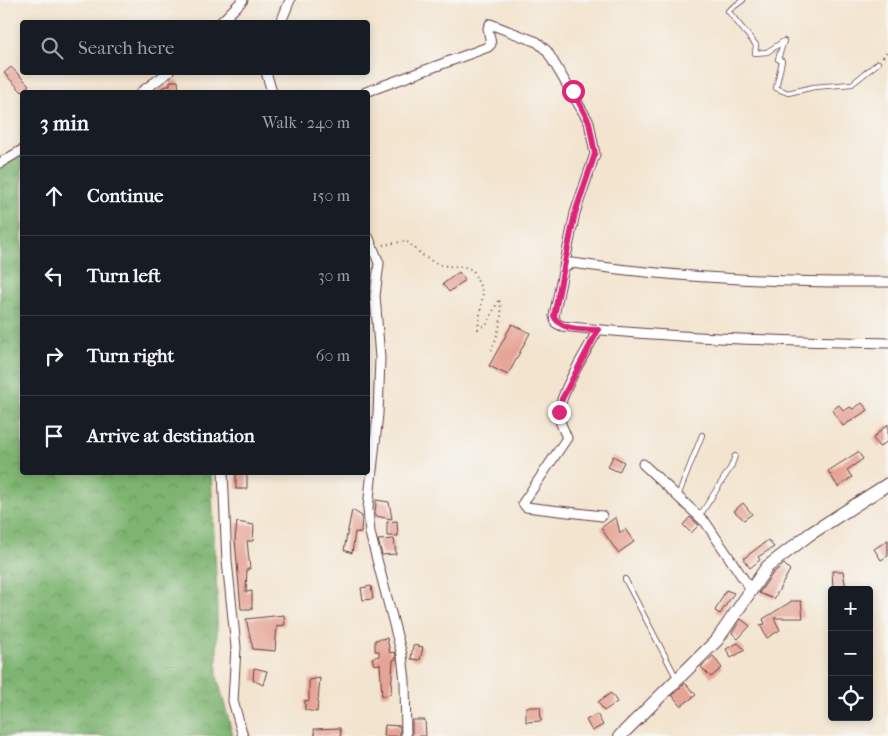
<!DOCTYPE html>
<meta charset="utf-8">
<style>
:root{--surface:#171b24;--page:#242831;--text:#f1f3f6;--muted:#9ea1a6;--line:#363941}
body{margin:0;font-family:"IM FELL French Canon",serif;background:var(--page);color:var(--text)}
.controls{position:absolute;right:15px;bottom:15px;display:grid;overflow:hidden;border-radius:5px;box-shadow:0 2px 8px #0003}
.controls button{width:45px;height:45px;display:grid;place-items:center;padding:0;border:0;border-bottom:1px solid var(--line);background:var(--surface);color:var(--text);font:25px sans-serif}
.stop{position:absolute;width:15px;height:15px;margin:-11px;border:4px solid #db2777;border-radius:50%;background:#fff}
.stop.end{background:#db2777;border-color:#fff;box-shadow:0 1px 5px #0008}
.list{margin:0;padding:0;list-style:none}
h2{display:flex;justify-content:space-between;align-items:center;height:65px;margin:0;padding:0 20px;font-size:21px}
h2 small{font-size:16px;font-weight:400;color:var(--muted)}
.list li{display:grid;grid-template-columns:32px 1fr auto;gap:15px;align-items:center;box-sizing:border-box;height:80px;padding:0 20px;border-top:1px solid var(--line)}
.list b{display:block;font-size:19px;white-space:nowrap}
.list em{font-size:16px;font-style:normal;color:var(--muted)}
.icon{flex:none;width:28px;height:28px;fill:none;stroke:currentColor;stroke-width:2;stroke-linecap:round;stroke-linejoin:round}
.map{position:relative;flex:none;width:888px;height:736px;overflow:hidden}
.search{position:absolute;background:var(--surface);box-shadow:0 2px 8px #0003;left:20px;top:20px;width:350px;height:55px;display:flex;align-items:center;gap:12px;box-sizing:border-box;padding:0 18px;border-radius:5px;color:var(--muted);font-size:19px}
.panel{position:absolute;background:var(--surface);box-shadow:0 2px 8px #0003;left:20px;top:90px;width:350px;height:385px;border-radius:5px}
.map>svg:first-child{display:block}
.forest{fill:url(#forest-crowns);stroke:#646a4e}
.building{fill:#e6a496}
.lines{fill:none;stroke-linecap:round;stroke-linejoin:round}
.lane-casing{stroke:#633d44;stroke-width:6}
.street-casing{stroke:#633d44;stroke-width:11}
.secondary-casing{stroke:#633d44;stroke-width:14}
.path{stroke:#633d44;stroke-width:2;stroke-dasharray:1 4;stroke-linecap:butt}
.lane{stroke:#fff;stroke-width:4.5}
.street{stroke:#fff;stroke-width:9}
.secondary{stroke:#fff;stroke-width:12}
.route{stroke:#db2777;stroke-width:6}
</style>
<div class="map">
<svg width="888" height="736" viewBox="0 0 888 736">
<defs>
<pattern id="forest-crowns" width="20" height="18" patternUnits="userSpaceOnUse" patternTransform="scale(1.25)"><rect width="20" height="18" fill="#7eb471"/><path d="M2 6a3 3 0 1 1 6 0M12 15a3 3 0 1 1 6 0" fill="none" stroke="#69925d"/></pattern>
</defs>
<rect width="100%" height="100%" fill="#f6f6f2"/>
<filter id="ink" filterUnits="userSpaceOnUse"><feTurbulence type="fractalNoise" baseFrequency=".02" numOctaves="2"/><feDisplacementMap in="SourceGraphic" scale="10" xChannelSelector="R" yChannelSelector="G"/><feConvolveMatrix kernelMatrix="1 2 1 2 8 2 1 2 1" color-interpolation-filters="sRGB"/></filter>
<filter id="wash" filterUnits="userSpaceOnUse"><feTurbulence type="fractalNoise" baseFrequency=".0096" numOctaves="4" result="noise"/><feDisplacementMap in="SourceGraphic" scale="20" xChannelSelector="R" yChannelSelector="G"/><feGaussianBlur stdDeviation="1.12" result="paint"/><feColorMatrix in="noise" values="0 0 0 0 0 0 0 0 0 0 0 0 0 0 0 0 0 1.4 0 .05"/><feComposite in="paint" operator="in"/></filter>
<g filter="url(#wash)">
<rect width="100%" height="100%" fill="#f3e4cf"/>
<!-- forest -->
<polygon class="forest" points="22,149 22,472 211,473 217,594 217,676 233,736 0,736 0,165"/>
<g id="blocks">
<!-- building -->
<g class="building">
<polygon points="11,67 29,85 22,92 4,73"/>
<polygon points="170,81 178,81 179,92 152,92 170,85"/>
<polygon points="459,272 465,280 449,292 443,284"/>
<polygon points="512,324 530,333 508,375 489,366"/>
<polygon points="862,403 868,410 843,426 832,410 839,405 844,411 850,407 853,409"/>
<polygon points="888,424 888,441 879,447 873,438"/>
<polygon points="858,452 863,459 847,470 852,477 838,487 828,471"/>
<polygon points="613,456 624,462 619,472 608,467"/>
<rect x="236" y="472" width="11" height="17"/>
<polygon points="376,500 389,502 392,519 375,516"/>
<polygon points="743,503 752,514 744,520 734,511"/>
<polygon points="352,510 362,516 361,533 355,532 352,553 344,550"/>
<polygon points="616,517 620,533 625,529 634,542 618,553 601,528"/>
<polygon points="690,517 699,525 691,533 683,525"/>
<polygon points="397,521 398,536 387,536 387,522"/>
<polygon points="237,522 254,525 253,541 247,541 250,569 247,569 246,592 252,591 252,609 241,609 235,540"/>
<polygon points="394,539 396,554 382,555 378,540"/>
<polygon points="768,540 774,547 758,557 760,560 750,568 743,559"/>
<polygon points="888,540 888,556 881,560 874,549"/>
<polygon points="784,564 790,570 774,599 759,593 773,573"/>
<polygon points="832,571 843,571 846,589 833,589"/>
<polygon points="371,586 373,599 363,600 361,588"/>
<polygon points="726,590 734,593 720,614 715,611"/>
<polygon points="792,601 801,601 803,618 774,618 780,630 767,638 760,625 765,624 763,619"/>
<polygon points="284,615 285,625 277,626 275,651 253,649 246,619"/>
<polygon points="741,619 750,626 738,639 732,633"/>
<polygon points="387,638 390,653 395,652 396,659 393,660 391,694 382,696 380,664 374,665 372,658 379,656 379,651 375,651 375,640"/>
<polygon points="738,643 745,650 731,658 726,649"/>
<polygon points="413,645 423,647 420,660 411,659"/>
<polygon points="713,656 722,668 711,677 701,667"/>
<polygon points="254,668 267,671 263,685 253,680"/>
<polygon points="320,678 317,712 305,710 305,700 309,701 309,680"/>
<polygon points="685,683 696,695 681,706 672,695"/>
<polygon points="611,693 617,702 604,711 598,702"/>
<polygon points="526,707 540,707 541,721 526,722"/>
<polygon points="597,714 603,725 592,731 586,720"/>
<polygon points="412,720 425,720 426,736 412,736"/>
<polygon points="385,725 400,726 400,736 384,736"/>
<polygon points="340,728 341,736 315,736 314,729"/>
</g>
</g>
</g>
<g filter="url(#ink)">
<use href="#blocks" fill-opacity="0" stroke="#633d44" stroke-width="1"/>
<g class="lines">
<defs>
<g id="lane">
<polyline points="743,0 728,11 756,45 755,53 767,52 784,41 778,59 782,61 776,88 788,93 814,87 852,84 878,63"/>
<polyline points="678,496 702,435"/>
<polyline points="699,517 731,467 735,456"/>
<polyline points="625,579 676,677"/>
</g>
<g id="street">
<polyline points="221,22 243,0"/>
<polyline points="281,22 290,0"/>
<polyline points="266,72 272,92"/>
<polyline points="141,92 169,72"/>
<path d="M 366,92 L 488,47 L 491,44 L 488,28 L 490,24 L 537,42 L 547,51 L 589,122 L 595,154 L 575,213 L 554,316 L 556,323 L 562,326 C 670,338 779,341 888,343"/>
<polyline points="0,163 22,150"/>
<polyline points="368,236 379,263 375,296 380,358 378,414 368,508 370,533 402,655 405,681 406,736"/>
<path d="M 566,266 L 572,263 C 676,278 783,283 888,282"/>
<path d="M 598,330 C 587,350 561,391 559,412 C 558,422 564,429 567,438 L 523,503 L 526,507 L 602,516"/>
<polyline points="643,464 706,523 751,590"/>
<polyline points="223,472 227,561 236,647 233,701 243,736"/>
</g>
<polyline id="secondary" points="620,736 717,640 767,567 810,534 888,484"/>
</defs>
<!-- lane casing -->
<use href="#lane" class="lane-casing"/>
<!-- street casing -->
<use href="#street" class="street-casing"/>
<!-- secondary casing -->
<use href="#secondary" class="secondary-casing"/>
<!-- path -->
<g class="path">
<polyline points="883,57 888,50"/>
<path d="M 383,245 L 406,241 C 416,249 429,263 442,265 C 455,268 459,264 473,270 L 483,293 L 478,329 L 487,324 L 499,299 C 505,318 497,334 491,353"/>
</g>
<!-- lane -->
<use href="#lane" class="lane"/>
<!-- street -->
<use href="#street" class="street"/>
<!-- secondary -->
<use href="#secondary" class="secondary"/>
</g>
</g>
<g class="lines" filter="url(#ink)">
<!-- route -->
<path class="route" d="M 559,412 L 562,399 L 598,330 C 583,329 560,331 554,316 L 575,213 L 595,154 L 589,122 L 573,91"/>
</g>
</svg>
<div class="controls">
<button>+</button>
<button>−</button>
<button><svg class="icon" aria-label="locate" viewBox="0 0 24 24"><circle cx="12" cy="12" r="6"/><path d="M12 2v4M12 18v4M2 12h4M18 12h4"/></svg></button>
</div>
<div class="stop" style="left:573px;top:91px"></div>
<div class="stop end" style="left:559px;top:412px"></div>
<div class="search"><svg class="icon" aria-label="search" viewBox="0 0 24 24"><circle cx="10" cy="10" r="6"/><path d="M15 15l6 6"/></svg>Search here</div>
<section class="panel">
<h2>3 min<small>Walk · 240 m</small></h2>
<ul class="list">
<li><svg class="icon" aria-label="ahead" viewBox="0 0 24 24"><path d="M12 20V5M6 11l6-6 6 6"/></svg><div><b>Continue</b></div><em>150 m</em></li>
<li><svg class="icon" aria-label="left" viewBox="0 0 24 24"><path d="M17 20v-9H6M10 6l-5 5 5 5"/></svg><div><b>Turn left</b></div><em>30 m</em></li>
<li><svg class="icon" aria-label="right" viewBox="0 0 24 24"><path d="M7 20v-9h11M14 6l5 5-5 5"/></svg><div><b>Turn right</b></div><em>60 m</em></li>
<li><svg class="icon" aria-label="arrive" viewBox="0 0 24 24"><path d="M6 21V4h12l-3 4 3 4H6"/></svg><div><b>Arrive at destination</b></div></li>
</ul>
</section>
</div>
